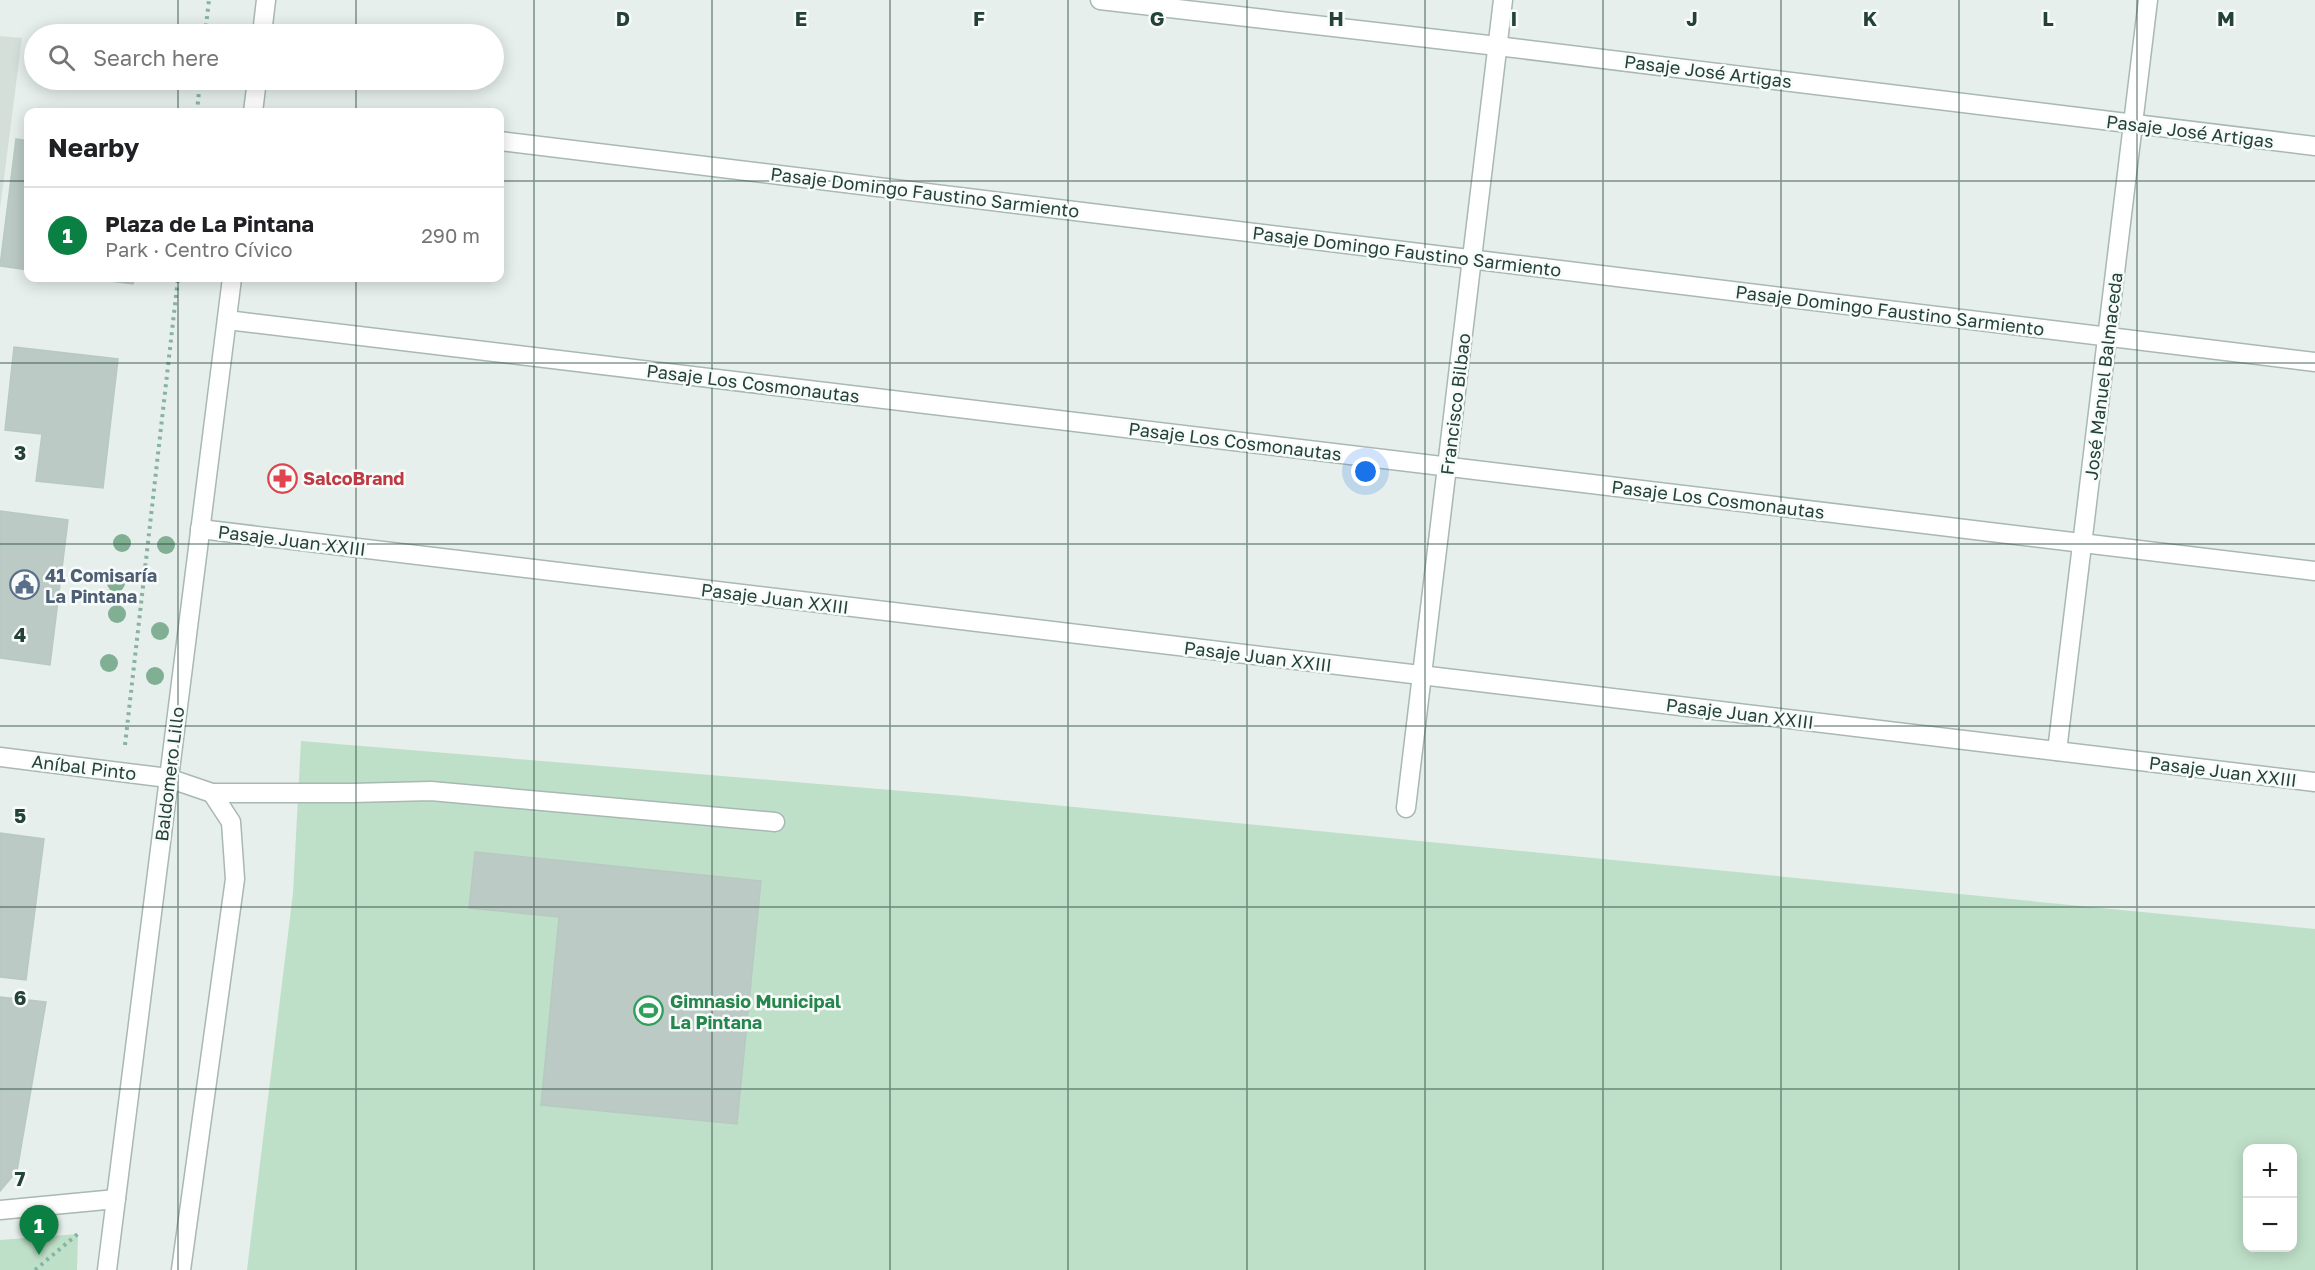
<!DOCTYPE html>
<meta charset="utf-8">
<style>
:root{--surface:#fff;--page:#f2f2f2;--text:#202124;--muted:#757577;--line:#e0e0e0;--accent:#0b8043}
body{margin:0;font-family:"Golos Text",sans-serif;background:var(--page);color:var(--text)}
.controls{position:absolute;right:18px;bottom:18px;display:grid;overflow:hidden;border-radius:12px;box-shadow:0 3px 15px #0003}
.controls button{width:54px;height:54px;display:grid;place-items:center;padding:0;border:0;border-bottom:2px solid var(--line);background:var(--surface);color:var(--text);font:30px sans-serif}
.you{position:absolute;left:1366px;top:472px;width:21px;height:21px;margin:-15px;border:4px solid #fff;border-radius:50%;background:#1a73e8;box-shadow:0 0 0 9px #1a73e833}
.badge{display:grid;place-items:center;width:39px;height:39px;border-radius:50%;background:var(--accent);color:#fff;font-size:20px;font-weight:700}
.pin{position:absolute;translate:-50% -50px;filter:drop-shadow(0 2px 3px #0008)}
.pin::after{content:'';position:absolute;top:32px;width:21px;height:18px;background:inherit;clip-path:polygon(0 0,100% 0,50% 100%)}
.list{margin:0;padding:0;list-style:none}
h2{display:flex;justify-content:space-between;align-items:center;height:78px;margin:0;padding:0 24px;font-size:26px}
h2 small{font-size:20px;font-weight:400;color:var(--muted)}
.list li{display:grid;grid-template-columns:39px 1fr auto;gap:18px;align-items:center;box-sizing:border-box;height:96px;padding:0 24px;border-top:2px solid var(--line)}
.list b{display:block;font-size:22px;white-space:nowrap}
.list p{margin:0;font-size:20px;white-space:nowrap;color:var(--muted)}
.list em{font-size:20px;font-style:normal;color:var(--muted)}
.icon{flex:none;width:33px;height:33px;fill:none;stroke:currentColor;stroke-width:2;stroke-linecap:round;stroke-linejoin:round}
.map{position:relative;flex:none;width:2315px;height:1270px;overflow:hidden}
.search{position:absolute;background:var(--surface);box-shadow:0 3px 15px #0003;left:24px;top:24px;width:480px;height:66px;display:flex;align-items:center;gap:15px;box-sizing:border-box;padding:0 21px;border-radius:33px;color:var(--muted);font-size:22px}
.panel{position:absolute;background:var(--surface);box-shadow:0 3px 15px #0003;left:24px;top:108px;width:480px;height:174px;border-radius:12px}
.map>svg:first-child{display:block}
.built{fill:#d4dfda}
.green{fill:#bfe0c8;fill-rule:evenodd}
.building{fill:#bbcac4;stroke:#b8c9c2;stroke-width:1.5}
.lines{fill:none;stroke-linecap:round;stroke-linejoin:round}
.minor-casing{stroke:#a8b8b2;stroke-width:21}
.path{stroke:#86b3a5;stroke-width:4;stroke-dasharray:3 4.5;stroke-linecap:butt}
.minor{stroke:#fff;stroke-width:18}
.tree{fill:#80af93}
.grid{fill:none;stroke:#24423a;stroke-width:1.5;stroke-opacity:0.55}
.labels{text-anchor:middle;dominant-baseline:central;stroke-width:5;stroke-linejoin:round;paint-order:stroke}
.street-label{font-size:18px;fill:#24423a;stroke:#f7fbf9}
.health-label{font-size:18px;font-weight:bold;fill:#be3a42;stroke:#f7fbf9;text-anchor:start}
.service-label{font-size:18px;font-weight:bold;fill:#4e5e75;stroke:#f7fbf9;text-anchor:start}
.leisure-label{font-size:18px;font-weight:bold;fill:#27864d;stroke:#f7fbf9;text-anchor:start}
.grid-label{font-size:20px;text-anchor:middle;font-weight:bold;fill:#24423a;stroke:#f7fbf9;stroke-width:5;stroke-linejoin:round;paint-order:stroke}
</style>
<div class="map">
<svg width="2315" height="1270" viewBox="0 0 2315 1270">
<rect width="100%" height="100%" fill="#e6efeb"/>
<!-- built -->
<polygon class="built" points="0,36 22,38 0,209"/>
<!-- green -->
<g class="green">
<path d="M 301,741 L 963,796 L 2315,929 L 2315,1270 L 247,1270 L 293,893 ZM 2248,1148 L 2292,1148 L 2292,1248 L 2248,1248 Z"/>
<polygon points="78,1234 77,1270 0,1270 0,1240"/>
</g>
<!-- building -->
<g class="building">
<polygon points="16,139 28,141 28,270 0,266"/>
<polygon points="86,278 134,278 133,284"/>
<polygon points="14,347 118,359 103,488 36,481 42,434 5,430"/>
<polygon points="0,511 68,520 50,665 0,658"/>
<polygon points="0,833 44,839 26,980 0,977"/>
<polygon points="475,852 761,881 737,1124 541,1105 559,917 469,908"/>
<polygon points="0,997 46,1002 17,1171 0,1191"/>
</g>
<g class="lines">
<defs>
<g id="minor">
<polyline points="1100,0 1497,46 2315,146"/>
<polyline points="262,34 266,0"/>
<polyline points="253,112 257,80"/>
<polyline points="500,141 2315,362"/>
<polyline points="227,320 2315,571"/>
<polyline points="200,529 2315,782"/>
<polyline points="2057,751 2148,0"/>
<polyline points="0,757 168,778 212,793 352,793 431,791 775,822"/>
<polyline points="1406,808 1503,0"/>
<polyline points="0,1210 116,1199"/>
<polyline points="107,1270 232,278"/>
<polyline points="181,1270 235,879 231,822 212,793"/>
</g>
</defs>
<!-- minor casing -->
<use href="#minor" class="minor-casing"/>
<!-- path -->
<g class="path">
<polyline points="205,34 209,0"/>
<polyline points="197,112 200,80"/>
<polyline points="125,745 178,278"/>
<polyline points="35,1270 80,1232"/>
</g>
<!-- minor -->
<use href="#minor" class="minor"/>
</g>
<!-- trees -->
<g class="tree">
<circle cx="122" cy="543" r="9"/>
<circle cx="166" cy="545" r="9"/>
<circle cx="116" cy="583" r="9"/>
<circle cx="117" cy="614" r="9"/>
<circle cx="160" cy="631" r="9"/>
<circle cx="109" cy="663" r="9"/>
<circle cx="155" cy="676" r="9"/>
</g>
<!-- grid -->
<path class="grid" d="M 178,0 L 178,34M 356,0 L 356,34M 534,0 L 534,1270M 712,0 L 712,1270M 890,0 L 890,1270M 1068,0 L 1068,1270M 1247,0 L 1247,1270M 1425,0 L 1425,1270M 1603,0 L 1603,1270M 1781,0 L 1781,1270M 1959,0 L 1959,1270M 2137,0 L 2137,1270M 178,80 L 178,112M 356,80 L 356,112M 0,181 L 28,181M 500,181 L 2315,181M 178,278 L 178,1270M 356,278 L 356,1270M 0,363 L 2315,363M 0,544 L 2315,544M 0,726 L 2315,726M 0,907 L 2315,907M 0,1089 L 2315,1089"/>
<!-- icons -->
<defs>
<symbol id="pharmacy-ring" viewBox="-11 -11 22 22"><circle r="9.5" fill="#f7fbf9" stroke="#e0444e" stroke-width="1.5"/><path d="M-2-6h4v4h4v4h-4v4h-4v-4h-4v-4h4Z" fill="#e0444e"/></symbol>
<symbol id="civic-ring" viewBox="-11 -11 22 22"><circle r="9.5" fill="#f7fbf9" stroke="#5c6f8a" stroke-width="1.5"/><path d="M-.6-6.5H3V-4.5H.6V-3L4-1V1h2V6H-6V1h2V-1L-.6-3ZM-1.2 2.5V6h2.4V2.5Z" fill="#5c6f8a"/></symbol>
<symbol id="stadium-ring" viewBox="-11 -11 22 22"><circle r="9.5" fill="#f7fbf9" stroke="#2e9e5b" stroke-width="1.5"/><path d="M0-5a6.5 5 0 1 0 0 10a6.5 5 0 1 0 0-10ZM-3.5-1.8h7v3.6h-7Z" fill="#2e9e5b"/></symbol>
</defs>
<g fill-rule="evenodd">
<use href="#pharmacy-ring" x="266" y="462" width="33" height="33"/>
<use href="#civic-ring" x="8" y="568" width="33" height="33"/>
<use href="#stadium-ring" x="632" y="994" width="33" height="33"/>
</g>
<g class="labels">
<!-- street labels -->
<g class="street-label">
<text transform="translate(1708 71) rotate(7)">Pasaje José Artigas</text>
<text transform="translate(2190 131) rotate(7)">Pasaje José Artigas</text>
<text transform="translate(925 192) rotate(7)">Pasaje Domingo Faustino Sarmiento</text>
<text transform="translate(1407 251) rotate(7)">Pasaje Domingo Faustino Sarmiento</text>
<text transform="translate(1890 310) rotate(7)">Pasaje Domingo Faustino Sarmiento</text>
<text transform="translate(2103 376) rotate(-83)">José Manuel Balmaceda</text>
<text transform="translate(753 383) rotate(7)">Pasaje Los Cosmonautas</text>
<text transform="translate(1455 404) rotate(-83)">Francisco Bilbao</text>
<text transform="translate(1235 441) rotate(7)">Pasaje Los Cosmonautas</text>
<text transform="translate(1718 499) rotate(7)">Pasaje Los Cosmonautas</text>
<text transform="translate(292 540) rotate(7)">Pasaje Juan XXIII</text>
<text transform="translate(775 598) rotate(7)">Pasaje Juan XXIII</text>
<text transform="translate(1258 656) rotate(7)">Pasaje Juan XXIII</text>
<text transform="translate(1740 713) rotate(7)">Pasaje Juan XXIII</text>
<text transform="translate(84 767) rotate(7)">Aníbal Pinto</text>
<text transform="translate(2223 771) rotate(7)">Pasaje Juan XXIII</text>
<text transform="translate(169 774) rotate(-83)">Baldomero Lillo</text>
</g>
<!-- health labels -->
<g class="health-label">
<text x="303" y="478">SalcoBrand</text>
</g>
<!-- service labels -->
<g class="service-label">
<text x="45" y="575">41 Comisaría<tspan x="45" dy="21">La Pintana</tspan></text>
</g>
<!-- leisure labels -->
<g class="leisure-label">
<text x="670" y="1001">Gimnasio Municipal<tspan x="670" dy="21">La Pintana</tspan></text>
</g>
</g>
<g class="grid-label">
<text x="623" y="26">D</text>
<text x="801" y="26">E</text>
<text x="979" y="26">F</text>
<text x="1157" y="26">G</text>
<text x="1336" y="26">H</text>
<text x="1514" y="26">I</text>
<text x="1692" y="26">J</text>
<text x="1870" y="26">K</text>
<text x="2048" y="26">L</text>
<text x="2226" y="26">M</text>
<text x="20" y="460">3</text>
<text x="20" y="642">4</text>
<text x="20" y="823">5</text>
<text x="20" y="1005">6</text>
<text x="20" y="1186">7</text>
</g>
</svg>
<div class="controls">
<button>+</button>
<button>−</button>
</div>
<div class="you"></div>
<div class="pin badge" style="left:39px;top:1255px">1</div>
<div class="search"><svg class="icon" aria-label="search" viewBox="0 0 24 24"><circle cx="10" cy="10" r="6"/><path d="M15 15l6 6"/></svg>Search here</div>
<section class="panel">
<h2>Nearby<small></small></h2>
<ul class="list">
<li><span class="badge">1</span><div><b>Plaza de La Pintana</b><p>Park · Centro Cívico</p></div><em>290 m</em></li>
</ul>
</section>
</div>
